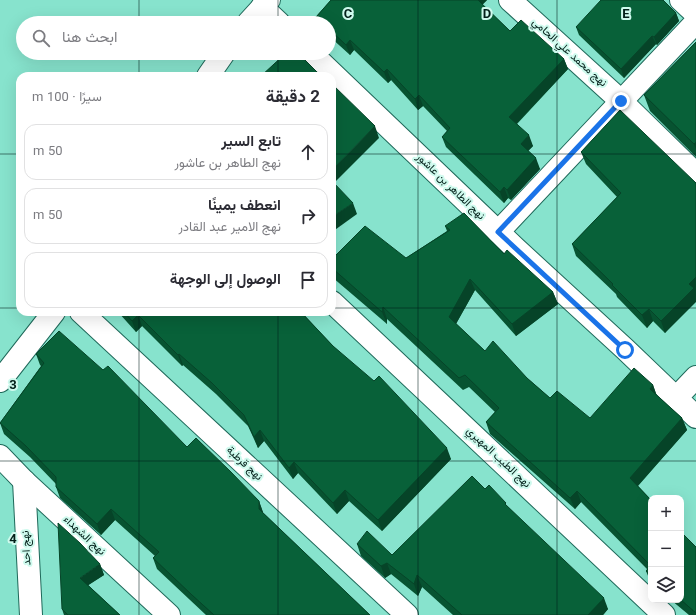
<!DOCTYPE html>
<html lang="ar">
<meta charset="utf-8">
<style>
:root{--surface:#fff;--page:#f7f7f7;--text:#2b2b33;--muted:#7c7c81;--line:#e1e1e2}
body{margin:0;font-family:Georgia,Vazirmatn,serif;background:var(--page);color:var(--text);direction:rtl}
.controls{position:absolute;right:12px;bottom:12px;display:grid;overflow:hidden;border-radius:8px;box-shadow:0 4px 16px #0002}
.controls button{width:36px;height:36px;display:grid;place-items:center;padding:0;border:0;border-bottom:1px solid var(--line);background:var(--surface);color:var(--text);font:20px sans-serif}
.stop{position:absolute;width:12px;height:12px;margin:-9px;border:3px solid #1a73e8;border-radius:50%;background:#fff}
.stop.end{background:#1a73e8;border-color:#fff;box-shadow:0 1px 4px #0008}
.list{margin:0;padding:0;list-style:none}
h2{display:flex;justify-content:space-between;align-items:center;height:52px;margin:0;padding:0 16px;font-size:17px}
h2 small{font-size:13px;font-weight:400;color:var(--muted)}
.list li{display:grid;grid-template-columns:26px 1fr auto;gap:12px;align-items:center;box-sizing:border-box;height:56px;margin:0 8px 8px;padding:0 8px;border:1px solid var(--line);border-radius:12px}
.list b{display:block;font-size:15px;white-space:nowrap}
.list p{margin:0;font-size:13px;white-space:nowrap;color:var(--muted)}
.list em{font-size:13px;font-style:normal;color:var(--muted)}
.icon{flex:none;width:22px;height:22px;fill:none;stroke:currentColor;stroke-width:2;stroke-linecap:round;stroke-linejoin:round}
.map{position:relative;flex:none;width:696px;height:615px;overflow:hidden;direction:ltr}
.search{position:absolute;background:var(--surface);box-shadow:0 4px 16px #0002;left:16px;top:16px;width:320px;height:44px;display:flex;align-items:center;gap:10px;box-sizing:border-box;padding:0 14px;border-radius:22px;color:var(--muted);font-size:15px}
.panel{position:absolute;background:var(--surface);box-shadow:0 4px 16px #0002;left:16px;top:72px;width:320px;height:244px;border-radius:12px;direction:rtl}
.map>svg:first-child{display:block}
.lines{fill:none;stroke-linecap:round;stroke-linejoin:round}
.minor-casing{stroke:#1f695a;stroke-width:24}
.minor{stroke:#fff;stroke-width:22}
.wall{fill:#075331}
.shaded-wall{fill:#064428}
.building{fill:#086139;stroke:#064428}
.route{stroke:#1a73e8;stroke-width:5}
.grid{fill:none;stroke:#021f19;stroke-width:1;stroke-opacity:0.55}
.labels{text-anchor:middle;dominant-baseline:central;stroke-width:4;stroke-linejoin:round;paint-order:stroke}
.street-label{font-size:11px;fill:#021f19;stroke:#cffaee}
.grid-label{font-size:13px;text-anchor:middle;font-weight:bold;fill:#021f19;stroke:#cffaee;stroke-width:4;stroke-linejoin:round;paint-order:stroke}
</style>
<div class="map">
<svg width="696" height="615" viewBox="0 0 696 615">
<rect width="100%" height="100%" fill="#87e3cd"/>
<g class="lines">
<defs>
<g id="minor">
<polyline points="510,0 621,101 696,174"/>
<polyline points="681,0 696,14"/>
<polyline points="262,7 279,23"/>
<polyline points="248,23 269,0"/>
<polyline points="311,53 515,248 625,349 696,417"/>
<polyline points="208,76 224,53"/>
<polyline points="498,232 696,22"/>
<polyline points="332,302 664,615"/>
<polyline points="81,312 407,615"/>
<polyline points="0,381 54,312"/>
<polyline points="676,398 696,377"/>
<polyline points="0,456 24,481 169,615"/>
<polyline points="24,481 31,615"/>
</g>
</defs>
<!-- minor casing -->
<use href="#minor" class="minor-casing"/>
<!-- minor -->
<use href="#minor" class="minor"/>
</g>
<!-- wall -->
<g class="wall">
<polygon points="331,0 487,0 482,5 510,31 564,59 568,69 517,124 533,146 528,151 540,169 511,200 508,198 504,203 446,147 442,137 447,131 423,106 418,110 391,80 388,83 354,50 350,55 329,36 329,23 318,23 316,17"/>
<polygon points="676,13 679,21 657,45 656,44 624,78 579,35 576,27"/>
<polygon points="696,42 696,157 650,111 644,95"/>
<polygon points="620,110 696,294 665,333 653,321 647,328 617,297 616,294 576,256 572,244 617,197 586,164 581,152"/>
<polygon points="445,226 504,254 553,292 558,304 516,336 475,290 456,324 485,351 527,378 550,398 590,418 653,385 657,396 682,418 687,430 638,486 651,500 651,583 646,571 647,569 581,502 575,509 490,434 486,422 495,412 469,387 463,390 387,319 387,324 332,277 332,259 406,258 447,231"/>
<polygon points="118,312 301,312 333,346 451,459 382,531 349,501 337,514 298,473 293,479 264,441 258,448 248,426 216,394 183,365 182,366 142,326 136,332"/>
<polygon points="36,354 187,447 259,501 263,513 370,615 206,615 157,569 153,558 155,556 115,520 101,535 60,498 56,487 56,484 30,457 4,434 0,423 41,366 40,365"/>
<polygon points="485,489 507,506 608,609 603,615 453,615 422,587 418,596 391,574 385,578 361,556 357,544 392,555"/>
<polygon points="696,547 696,615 689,615 671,600 681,600"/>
<polygon points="100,564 104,575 88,585 120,615 64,615 62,609"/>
</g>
<!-- shaded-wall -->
<g class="shaded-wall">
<polygon points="476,0 487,0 479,8"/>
<polygon points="676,13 679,21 657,45 654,37"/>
<polygon points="652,36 656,44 624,78 621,69"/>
<polygon points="350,40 354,50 350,55 346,45"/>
<polygon points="564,59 568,69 513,127 509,117"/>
<polygon points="387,69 391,80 388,83 384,72"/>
<polygon points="419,95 423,106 418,110 415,99"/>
<polygon points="375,126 379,138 332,185 332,170"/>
<polygon points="529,135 533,146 525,154 521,144"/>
<polygon points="696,142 696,150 694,144"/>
<polygon points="536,158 540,169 511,200 507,190"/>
<polygon points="504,187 508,198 504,203 500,192"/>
<polygon points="353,203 357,214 332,232 332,217"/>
<polygon points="696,277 696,302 665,333 661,321 689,284"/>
<polygon points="470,279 475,290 453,329 449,317"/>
<polygon points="553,292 558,304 516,336 512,324"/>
<polygon points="383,307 387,319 387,324 382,312"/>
<polygon points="649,309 653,321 647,328 642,315"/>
<polygon points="138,315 142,326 136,332 132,321"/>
<polygon points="179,354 183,365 182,366 178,355"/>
<polygon points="653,385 657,397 650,389"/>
<polygon points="682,418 687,430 634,490 630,478"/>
<polygon points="260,430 264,441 258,448 254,437"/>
<polygon points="447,448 451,459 382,531 378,520"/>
<polygon points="294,462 298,473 293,479 289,468"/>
<polygon points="345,490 349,501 337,514 333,503"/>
<polygon points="577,491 581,502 575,509 570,498"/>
<polygon points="259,501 263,512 263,520 259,509"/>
<polygon points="111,509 115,520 101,535 97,524"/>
<polygon points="387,563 391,574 385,578 381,566"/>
<polygon points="100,564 104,575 84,588 80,578"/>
<polygon points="417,575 422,587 418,596 414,584"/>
<polygon points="604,598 608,609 603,615 588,615"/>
</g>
<!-- building -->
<g class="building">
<polygon points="331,0 478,0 510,31 521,20 564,59 509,117 529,135 521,144 536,158 507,190 504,187 500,192 442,137 450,128 419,95 415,99 387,69 384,72 350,40 346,45 329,29 329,23 322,23 316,17"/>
<polygon points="601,0 663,0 676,13 654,37 652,36 621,69 576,27"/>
<polygon points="696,42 696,142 694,144 644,95"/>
<polygon points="286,53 298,53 317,72 322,76 261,76"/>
<polygon points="332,84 375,126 332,170"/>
<polygon points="620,110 696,183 696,277 689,284 694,288 661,321 649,309 642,315 612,285 613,284 572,244 621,193 581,152"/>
<polygon points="332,181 353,203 332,217"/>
<polygon points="464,213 504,254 507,250 553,292 512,324 470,279 449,317 485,351 493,341 527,378 550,398 557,391 590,418 634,368 653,385 650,389 682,418 630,478 651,500 651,566 577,491 570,498 486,422 499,408 465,375 459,378 383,307 382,312 332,268 332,259 365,226 406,258 450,230 445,226"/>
<polygon points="124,312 301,312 333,346 374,381 379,376 447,448 378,520 345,490 333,503 294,462 289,468 260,430 254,437 244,415 212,383 179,354 178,355 138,315 132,321"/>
<polygon points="59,331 103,370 108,366 187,447 196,438 231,472 259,501 259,509 370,615 214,615 192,595 153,558 159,552 111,509 97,524 56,487 56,477 26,446 0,423 44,363 36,354"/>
<polygon points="472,476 485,489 489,485 506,503 505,504 604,598 588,615 462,615 417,575 414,584 387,563 381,566 357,544 367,531 392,555"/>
<polygon points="58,523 80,543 100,564 80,578 120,615 68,615 62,609"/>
<polygon points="681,532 696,547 696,613 681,600"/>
<polygon points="651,566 651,575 646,571"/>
</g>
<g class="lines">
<!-- route -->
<polyline class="route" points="621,101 498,232 625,350"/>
</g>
<!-- grid -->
<path class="grid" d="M 139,0 L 139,23M 278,0 L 278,23M 418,0 L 418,615M 557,0 L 557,615M 139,53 L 139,76M 278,53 L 278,76M 0,154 L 20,154M 332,154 L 696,154M 0,308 L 20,308M 332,308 L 696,308M 139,312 L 139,615M 278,312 L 278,615M 0,461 L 696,461"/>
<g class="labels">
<!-- street labels -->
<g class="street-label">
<text transform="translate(569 53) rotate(42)">نهج محمد علي الحامي</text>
<text transform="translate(450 187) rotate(44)">نهج الطاهر بن عاشور</text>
<text transform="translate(498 458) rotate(43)">نهج الطيب المهيري</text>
<text transform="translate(244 464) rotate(43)">نهج قرطبة</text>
<text transform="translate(84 536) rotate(43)">نهج الشهداء</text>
<text transform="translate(27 548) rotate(-93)">نهج احد</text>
</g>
</g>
<g class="grid-label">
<text x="348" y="18">C</text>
<text x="487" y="18">D</text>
<text x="626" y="18">E</text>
<text x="13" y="389">3</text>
<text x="13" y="543">4</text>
</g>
</svg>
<div class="controls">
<button>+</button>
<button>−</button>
<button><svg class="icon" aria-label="layers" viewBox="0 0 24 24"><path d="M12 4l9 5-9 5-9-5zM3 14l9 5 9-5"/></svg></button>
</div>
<div class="stop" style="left:625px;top:350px"></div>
<div class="stop end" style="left:621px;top:101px"></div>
<div class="search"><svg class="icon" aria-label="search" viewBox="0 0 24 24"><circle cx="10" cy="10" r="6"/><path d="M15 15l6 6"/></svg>ابحث هنا</div>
<section class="panel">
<h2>2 دقيقة<small>سيرًا · 100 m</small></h2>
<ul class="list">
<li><svg class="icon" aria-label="ahead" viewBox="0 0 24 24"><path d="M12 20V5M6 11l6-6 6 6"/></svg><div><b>تابع السير</b><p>نهج الطاهر بن عاشور</p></div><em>50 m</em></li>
<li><svg class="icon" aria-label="right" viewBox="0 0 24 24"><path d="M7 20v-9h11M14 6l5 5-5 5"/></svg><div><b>انعطف يمينًا</b><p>نهج الامير عبد القادر</p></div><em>50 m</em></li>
<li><svg class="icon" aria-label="arrive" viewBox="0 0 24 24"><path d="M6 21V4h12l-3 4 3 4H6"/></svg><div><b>الوصول إلى الوجهة</b></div></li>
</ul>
</section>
</div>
